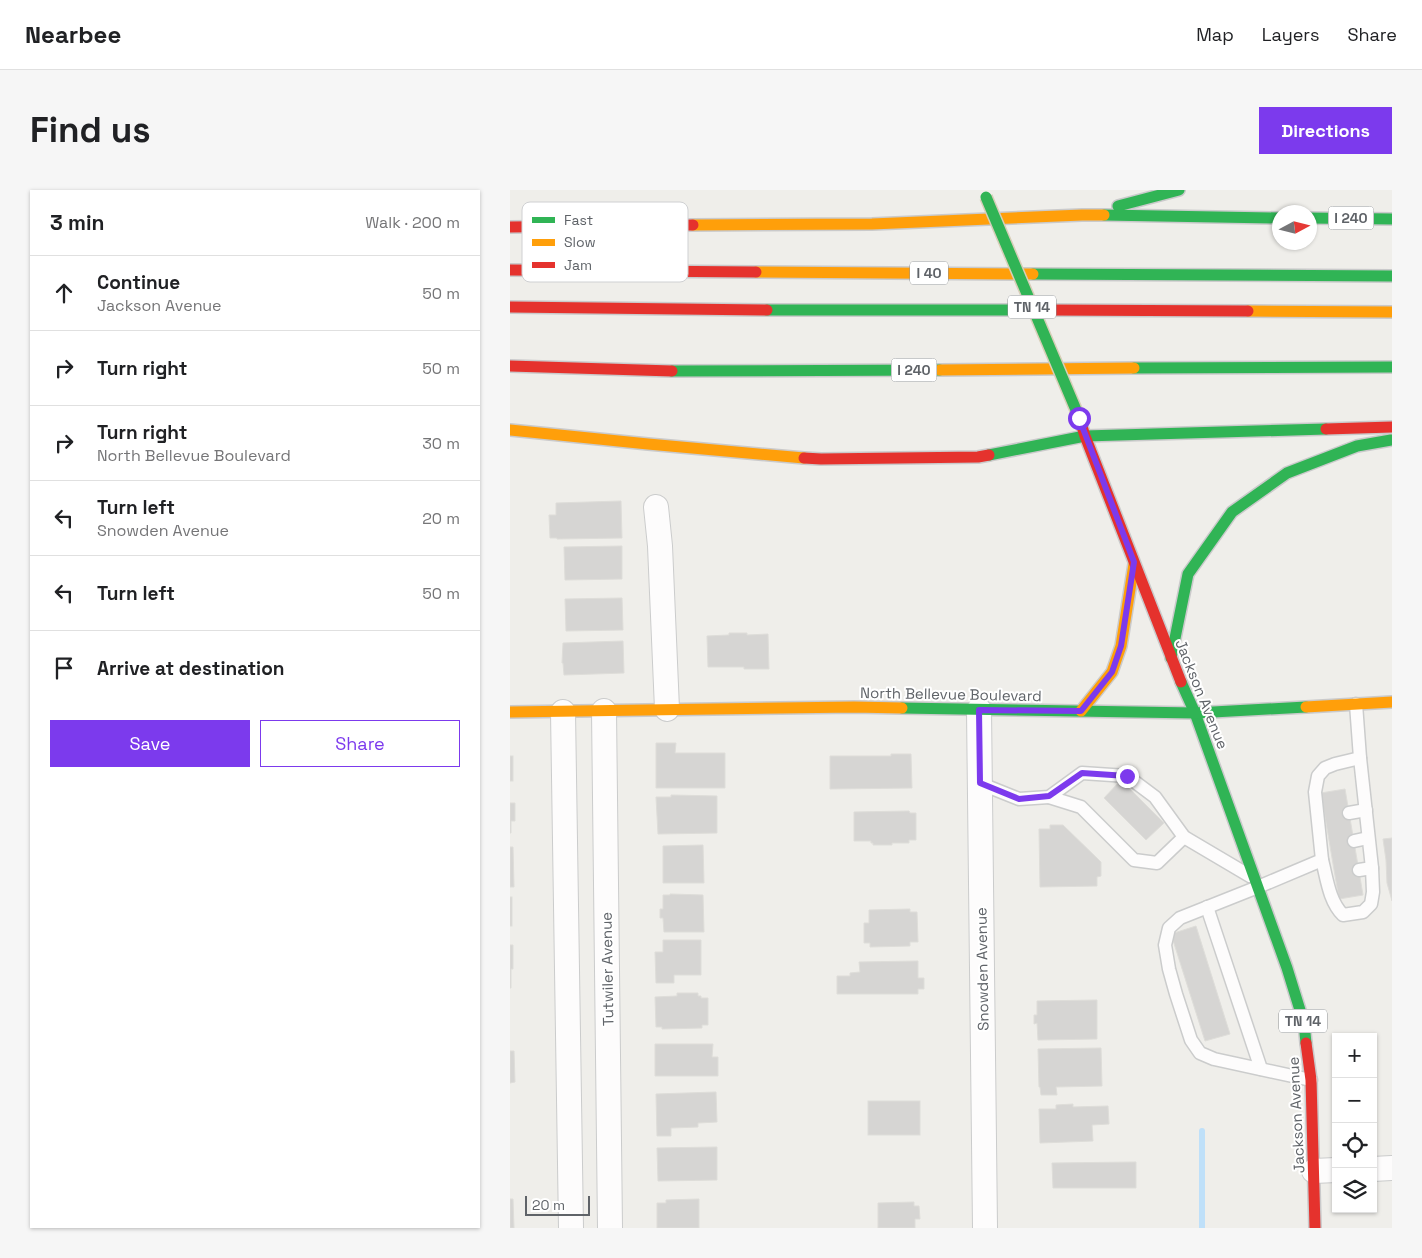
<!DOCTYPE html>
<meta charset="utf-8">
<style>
:root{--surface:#fff;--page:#f6f6f6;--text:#202124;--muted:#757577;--line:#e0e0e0;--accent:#7c3aed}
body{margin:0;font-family:"Space Grotesk",sans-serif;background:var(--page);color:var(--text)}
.controls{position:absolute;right:15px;bottom:15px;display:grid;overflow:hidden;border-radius:0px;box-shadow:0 1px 4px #0004}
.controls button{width:45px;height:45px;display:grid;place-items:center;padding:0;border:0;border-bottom:1px solid var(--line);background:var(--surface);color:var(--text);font:25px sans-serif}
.compass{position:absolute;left:762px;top:15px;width:45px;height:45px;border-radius:50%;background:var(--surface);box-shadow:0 1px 4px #0004;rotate:83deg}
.scale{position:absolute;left:15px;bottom:12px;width:65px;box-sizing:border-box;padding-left:5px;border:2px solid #5f6368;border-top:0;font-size:14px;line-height:18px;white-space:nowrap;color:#5f6368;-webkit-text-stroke:4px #fff;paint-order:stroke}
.stop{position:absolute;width:15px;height:15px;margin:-11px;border:4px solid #7c3aed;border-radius:50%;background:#fff}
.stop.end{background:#7c3aed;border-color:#fff;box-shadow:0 1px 5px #0008}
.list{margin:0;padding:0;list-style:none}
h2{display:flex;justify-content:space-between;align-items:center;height:65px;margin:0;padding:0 20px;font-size:21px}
h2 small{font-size:16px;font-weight:400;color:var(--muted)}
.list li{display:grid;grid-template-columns:32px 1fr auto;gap:15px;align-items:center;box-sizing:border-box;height:75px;padding:0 20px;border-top:1px solid var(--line)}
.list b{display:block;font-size:19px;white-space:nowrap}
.list p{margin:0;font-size:16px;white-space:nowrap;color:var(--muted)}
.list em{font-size:16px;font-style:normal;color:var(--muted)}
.actions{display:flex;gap:10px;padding:15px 20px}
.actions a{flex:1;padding:11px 0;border:1px solid var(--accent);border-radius:0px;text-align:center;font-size:18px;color:var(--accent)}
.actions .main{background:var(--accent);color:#fff}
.icon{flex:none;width:28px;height:28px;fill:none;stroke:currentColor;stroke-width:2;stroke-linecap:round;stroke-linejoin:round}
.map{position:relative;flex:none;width:882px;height:1038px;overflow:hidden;border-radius:0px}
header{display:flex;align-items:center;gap:30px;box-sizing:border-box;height:70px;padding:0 25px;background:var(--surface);border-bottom:1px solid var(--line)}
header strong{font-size:24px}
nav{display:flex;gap:28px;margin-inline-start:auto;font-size:18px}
.intro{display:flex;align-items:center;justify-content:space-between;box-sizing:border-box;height:120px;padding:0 30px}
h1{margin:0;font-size:35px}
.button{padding:12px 22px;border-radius:0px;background:var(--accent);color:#fff;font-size:18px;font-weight:700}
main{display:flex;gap:30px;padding:0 30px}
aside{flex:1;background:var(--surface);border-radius:0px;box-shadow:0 1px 4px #0004}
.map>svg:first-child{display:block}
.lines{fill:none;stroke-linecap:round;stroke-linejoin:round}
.stream{stroke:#bfe0f9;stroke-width:6}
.building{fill:#d6d5d3;stroke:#deddd9}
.lane-casing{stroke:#cbcccc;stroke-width:15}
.street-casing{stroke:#cbcccc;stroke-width:26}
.fast-casing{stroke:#cacacb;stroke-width:14}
.slow-casing{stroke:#cacacb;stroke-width:14}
.jam-casing{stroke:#cacacb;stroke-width:14}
.lane{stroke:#fdfcfc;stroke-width:12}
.street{stroke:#fdfcfc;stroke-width:24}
.fast{stroke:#30b455;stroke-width:11}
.slow{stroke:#ff9f0a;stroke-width:11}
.jam{stroke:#e5322d;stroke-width:11}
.fast-bridge-casing{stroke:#d7ceb8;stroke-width:14;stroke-linecap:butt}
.fast-bridge{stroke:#30b455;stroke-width:11}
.route{stroke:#7c3aed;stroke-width:6}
.labels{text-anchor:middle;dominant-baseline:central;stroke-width:4;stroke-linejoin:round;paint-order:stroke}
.shield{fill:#fff;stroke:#8f9295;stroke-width:1}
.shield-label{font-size:14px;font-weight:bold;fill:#5f6368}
.street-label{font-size:15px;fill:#5f6368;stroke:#fff}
.key{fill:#fff;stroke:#cfd0d2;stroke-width:1}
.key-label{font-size:14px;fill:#5f6368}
</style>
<header>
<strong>Nearbee</strong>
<nav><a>Map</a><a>Layers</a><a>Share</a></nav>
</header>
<div class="intro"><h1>Find us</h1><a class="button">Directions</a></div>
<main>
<aside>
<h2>3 min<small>Walk · 200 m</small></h2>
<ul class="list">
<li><svg class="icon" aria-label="ahead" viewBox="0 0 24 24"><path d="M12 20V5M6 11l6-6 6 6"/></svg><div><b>Continue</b><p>Jackson Avenue</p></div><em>50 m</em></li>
<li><svg class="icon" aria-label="right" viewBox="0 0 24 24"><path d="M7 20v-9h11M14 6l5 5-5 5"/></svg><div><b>Turn right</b></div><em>50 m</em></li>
<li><svg class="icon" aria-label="right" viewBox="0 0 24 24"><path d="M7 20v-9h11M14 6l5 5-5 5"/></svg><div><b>Turn right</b><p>North Bellevue Boulevard</p></div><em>30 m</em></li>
<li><svg class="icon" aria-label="left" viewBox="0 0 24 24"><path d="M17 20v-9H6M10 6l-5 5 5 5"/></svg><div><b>Turn left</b><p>Snowden Avenue</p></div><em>20 m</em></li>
<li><svg class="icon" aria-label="left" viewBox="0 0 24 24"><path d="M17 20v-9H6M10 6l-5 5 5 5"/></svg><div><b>Turn left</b></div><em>50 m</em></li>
<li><svg class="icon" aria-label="arrive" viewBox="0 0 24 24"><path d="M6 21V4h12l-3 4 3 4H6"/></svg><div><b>Arrive at destination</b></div></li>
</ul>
<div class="actions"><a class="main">Save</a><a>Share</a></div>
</aside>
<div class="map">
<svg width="882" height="1038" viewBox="0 0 882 1038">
<rect width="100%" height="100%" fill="#efeeea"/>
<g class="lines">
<!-- stream -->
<polyline class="stream" points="692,1038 692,941"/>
</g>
<!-- building -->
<g class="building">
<polygon points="111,311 112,348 47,349 47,348 40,348 39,325 46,325 46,313"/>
<polygon points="112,356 112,389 55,390 54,357"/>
<polygon points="112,408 113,440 56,441 55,409"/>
<polygon points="219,443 237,443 237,445 258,444 259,479 234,479 234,477 198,477 197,446 219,445"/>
<polygon points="113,451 114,483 54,485 53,473 52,473 53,453"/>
<polygon points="146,553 166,553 165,563 215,563 215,598 146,598"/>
<polygon points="381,564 401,564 402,598 320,599 320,566 381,566"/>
<rect x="0" y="566" width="3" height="25"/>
<polygon points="611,590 654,633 636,650 594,608"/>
<polygon points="835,599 853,705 829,709 811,603"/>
<polygon points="161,605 207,606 207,643 148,644 146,607 161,607"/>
<polygon points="0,613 5,613 5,631 1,631 1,643 0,643"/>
<polygon points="399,621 400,623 406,623 406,650 399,650 399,653 382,653 382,655 363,655 363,653 361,653 361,651 344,651 344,622"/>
<polygon points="540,635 553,635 591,672 591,686 587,687 587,696 530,697 529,639 540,639"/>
<polygon points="882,648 882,711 877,693 876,670 873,649"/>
<polygon points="193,655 194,693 153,693 153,656"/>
<polygon points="0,657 3,657 4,697 0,697"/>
<polygon points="160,704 193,705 194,742 154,742 153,728 150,728 150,719 153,719 153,705 160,705"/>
<rect x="0" y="707" width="2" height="29"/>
<polygon points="400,719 400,722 407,722 408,752 400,752 400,756 360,757 360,753 354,753 354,733 359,733 359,720"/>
<polygon points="686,736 720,844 695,851 661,744"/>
<polygon points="153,750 191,750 191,785 164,785 164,793 146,793 145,762 153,762"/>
<polygon points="0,755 3,755 3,779 1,779 1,798 0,798"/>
<polygon points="408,771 408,788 414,788 414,799 408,799 408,804 327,804 327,786 340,786 340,783 350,782 349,772"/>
<polygon points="167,803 188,803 188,806 191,806 191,808 198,808 198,835 192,835 192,838 152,839 152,837 146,837 145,807 167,806"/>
<polygon points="587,810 587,849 528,850 527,833 524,834 524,825 527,825 527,811"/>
<polygon points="145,854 203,854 202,867 208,867 208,886 145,886"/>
<polygon points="591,858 592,896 546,897 547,905 531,905 530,897 529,897 528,859"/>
<polygon points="0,861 4,861 5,892 0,893"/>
<polygon points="206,902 207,932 188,933 188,937 161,938 161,946 147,946 146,904"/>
<rect x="358" y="911" width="52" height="34"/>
<polygon points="563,914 563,917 598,916 599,934 582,935 583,951 530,953 529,919 546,919 546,915"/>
<polygon points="207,957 207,990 148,991 147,958"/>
<polygon points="626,972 626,998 543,998 542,973"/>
<polygon points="0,1009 3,1009 4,1038 0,1038"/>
<polygon points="189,1009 189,1038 147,1038 147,1013 156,1013 156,1010"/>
<polygon points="404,1012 404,1016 409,1016 410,1029 405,1029 405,1038 368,1038 368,1013"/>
</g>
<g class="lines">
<defs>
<g id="lane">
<polyline points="469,593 509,609 539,607 572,583 617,586 645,607 674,647 740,686"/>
<polyline points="539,607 571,617 624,670 647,673 674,647"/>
<polyline points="839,623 856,620"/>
<polyline points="844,651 858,648"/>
<path d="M 812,670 C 817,689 819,711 833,725 L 853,722 L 861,714 L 863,702 L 862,678 L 850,568"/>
<polyline points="849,680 862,678"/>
<polyline points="697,717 751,879"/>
<polyline points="801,890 704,869 690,863 681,850 666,804 659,779 655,755 659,738 670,728 748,697 812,670 805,602 808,586 815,578 825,574 850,568 846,514"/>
</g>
<g id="street">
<polyline points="146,317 150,356 157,519"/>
<polyline points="469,520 475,1038"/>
<polyline points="94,521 100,1038"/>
<polyline points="53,522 61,1038"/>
<polyline points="863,979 882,978"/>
<polyline points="804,981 826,980"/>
</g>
<g id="fast">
<polyline points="608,16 669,0"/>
<polyline points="594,25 769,28"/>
<polyline points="799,28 882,29"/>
<polyline points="523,84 882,86"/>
<polyline points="257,120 537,120"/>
<polyline points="624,178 882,177"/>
<polyline points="162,181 430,180"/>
<polyline points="479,265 575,246 816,239"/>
<polyline points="661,468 678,384 722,322 777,283 847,256 881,250"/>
<polyline points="671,492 685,523 777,778 794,833 796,853"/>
<polyline points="392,518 685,523 796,517"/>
</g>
<g id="slow">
<polyline points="183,35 362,34 572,25 594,25"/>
<polyline points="246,82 523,84"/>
<polyline points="738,121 882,122"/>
<polyline points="430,180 624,178"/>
<polyline points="0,240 138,254 294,268"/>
<polyline points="796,517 882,512"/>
<polyline points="571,521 602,482 611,456 624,374"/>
<polyline points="0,522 344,517 392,518"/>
</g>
<g id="jam">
<polyline points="0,37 183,35"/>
<polyline points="0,80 246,82"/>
<polyline points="0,117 257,120"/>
<polyline points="537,120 738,121"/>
<polyline points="0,176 162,181"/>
<polyline points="569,227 575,246 671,492"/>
<polyline points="816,239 882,237"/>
<polyline points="294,268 311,269 468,267 479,265"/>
<polyline points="796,853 801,890 805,1038"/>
</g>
</defs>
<!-- lane casing -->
<use href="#lane" class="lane-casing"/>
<!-- street casing -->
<use href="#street" class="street-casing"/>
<!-- fast casing -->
<use href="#fast" class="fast-casing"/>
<!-- slow casing -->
<use href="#slow" class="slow-casing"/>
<!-- jam casing -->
<use href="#jam" class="jam-casing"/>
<!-- lane -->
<use href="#lane" class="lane"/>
<!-- street -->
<use href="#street" class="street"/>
<!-- fast -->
<use href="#fast" class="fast"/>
<!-- slow -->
<use href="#slow" class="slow"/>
<!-- jam -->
<use href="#jam" class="jam"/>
<defs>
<polyline id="fast-bridge" points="476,7 569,227"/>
</defs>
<!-- fast-bridge casing -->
<use href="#fast-bridge" class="fast-bridge-casing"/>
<!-- fast-bridge -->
<use href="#fast-bridge" class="fast-bridge"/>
</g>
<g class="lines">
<!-- route -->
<polyline class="route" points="569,228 624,372 611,456 602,482 571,521 469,520 470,593 509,609 539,606 572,583 617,586"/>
</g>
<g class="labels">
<!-- shield labels -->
<g class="shield">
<rect x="818.5" y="16.5" width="45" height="23" rx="4"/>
<rect x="400" y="71.5" width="38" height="23" rx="4"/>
<rect x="498" y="105.5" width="48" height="23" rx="4"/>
<rect x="381.5" y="168.5" width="45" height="23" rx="4"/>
<rect x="769" y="819.5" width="48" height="23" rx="4"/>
</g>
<g class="shield-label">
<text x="841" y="28">I 240</text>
<text x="419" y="83">I 40</text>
<text x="522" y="117">TN 14</text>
<text x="404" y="180">I 240</text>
<text x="793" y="831">TN 14</text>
</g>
<!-- street labels -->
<g class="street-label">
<text transform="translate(441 504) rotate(1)">North Bellevue Boulevard</text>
<text transform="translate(692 504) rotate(68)">Jackson Avenue</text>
<text transform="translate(97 779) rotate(-91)">Tutwiler Avenue</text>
<text transform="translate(472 779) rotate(-91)">Snowden Avenue</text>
<text transform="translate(786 925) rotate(-93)">Jackson Avenue</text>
</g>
</g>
<!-- legend -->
<rect x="12" y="12" width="166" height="80" rx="8" class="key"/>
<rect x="22" y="27" width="23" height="6" fill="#30b455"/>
<rect x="22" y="49" width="23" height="7" fill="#ff9f0a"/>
<rect x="22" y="72" width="23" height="6" fill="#e5322d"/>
<g class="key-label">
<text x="54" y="35">Fast</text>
<text x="54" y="57">Slow</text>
<text x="54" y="80">Jam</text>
</g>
</svg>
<div class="controls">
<button>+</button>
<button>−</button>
<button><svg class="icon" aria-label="locate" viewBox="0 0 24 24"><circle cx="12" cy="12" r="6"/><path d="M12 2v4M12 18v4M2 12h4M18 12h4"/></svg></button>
<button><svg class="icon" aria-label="layers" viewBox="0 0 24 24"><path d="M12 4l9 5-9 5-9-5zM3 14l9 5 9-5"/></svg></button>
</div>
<svg class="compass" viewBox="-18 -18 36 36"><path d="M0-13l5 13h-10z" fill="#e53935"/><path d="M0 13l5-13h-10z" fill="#757577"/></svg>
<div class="scale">20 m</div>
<div class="stop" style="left:569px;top:228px"></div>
<div class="stop end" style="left:617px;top:586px"></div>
</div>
</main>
